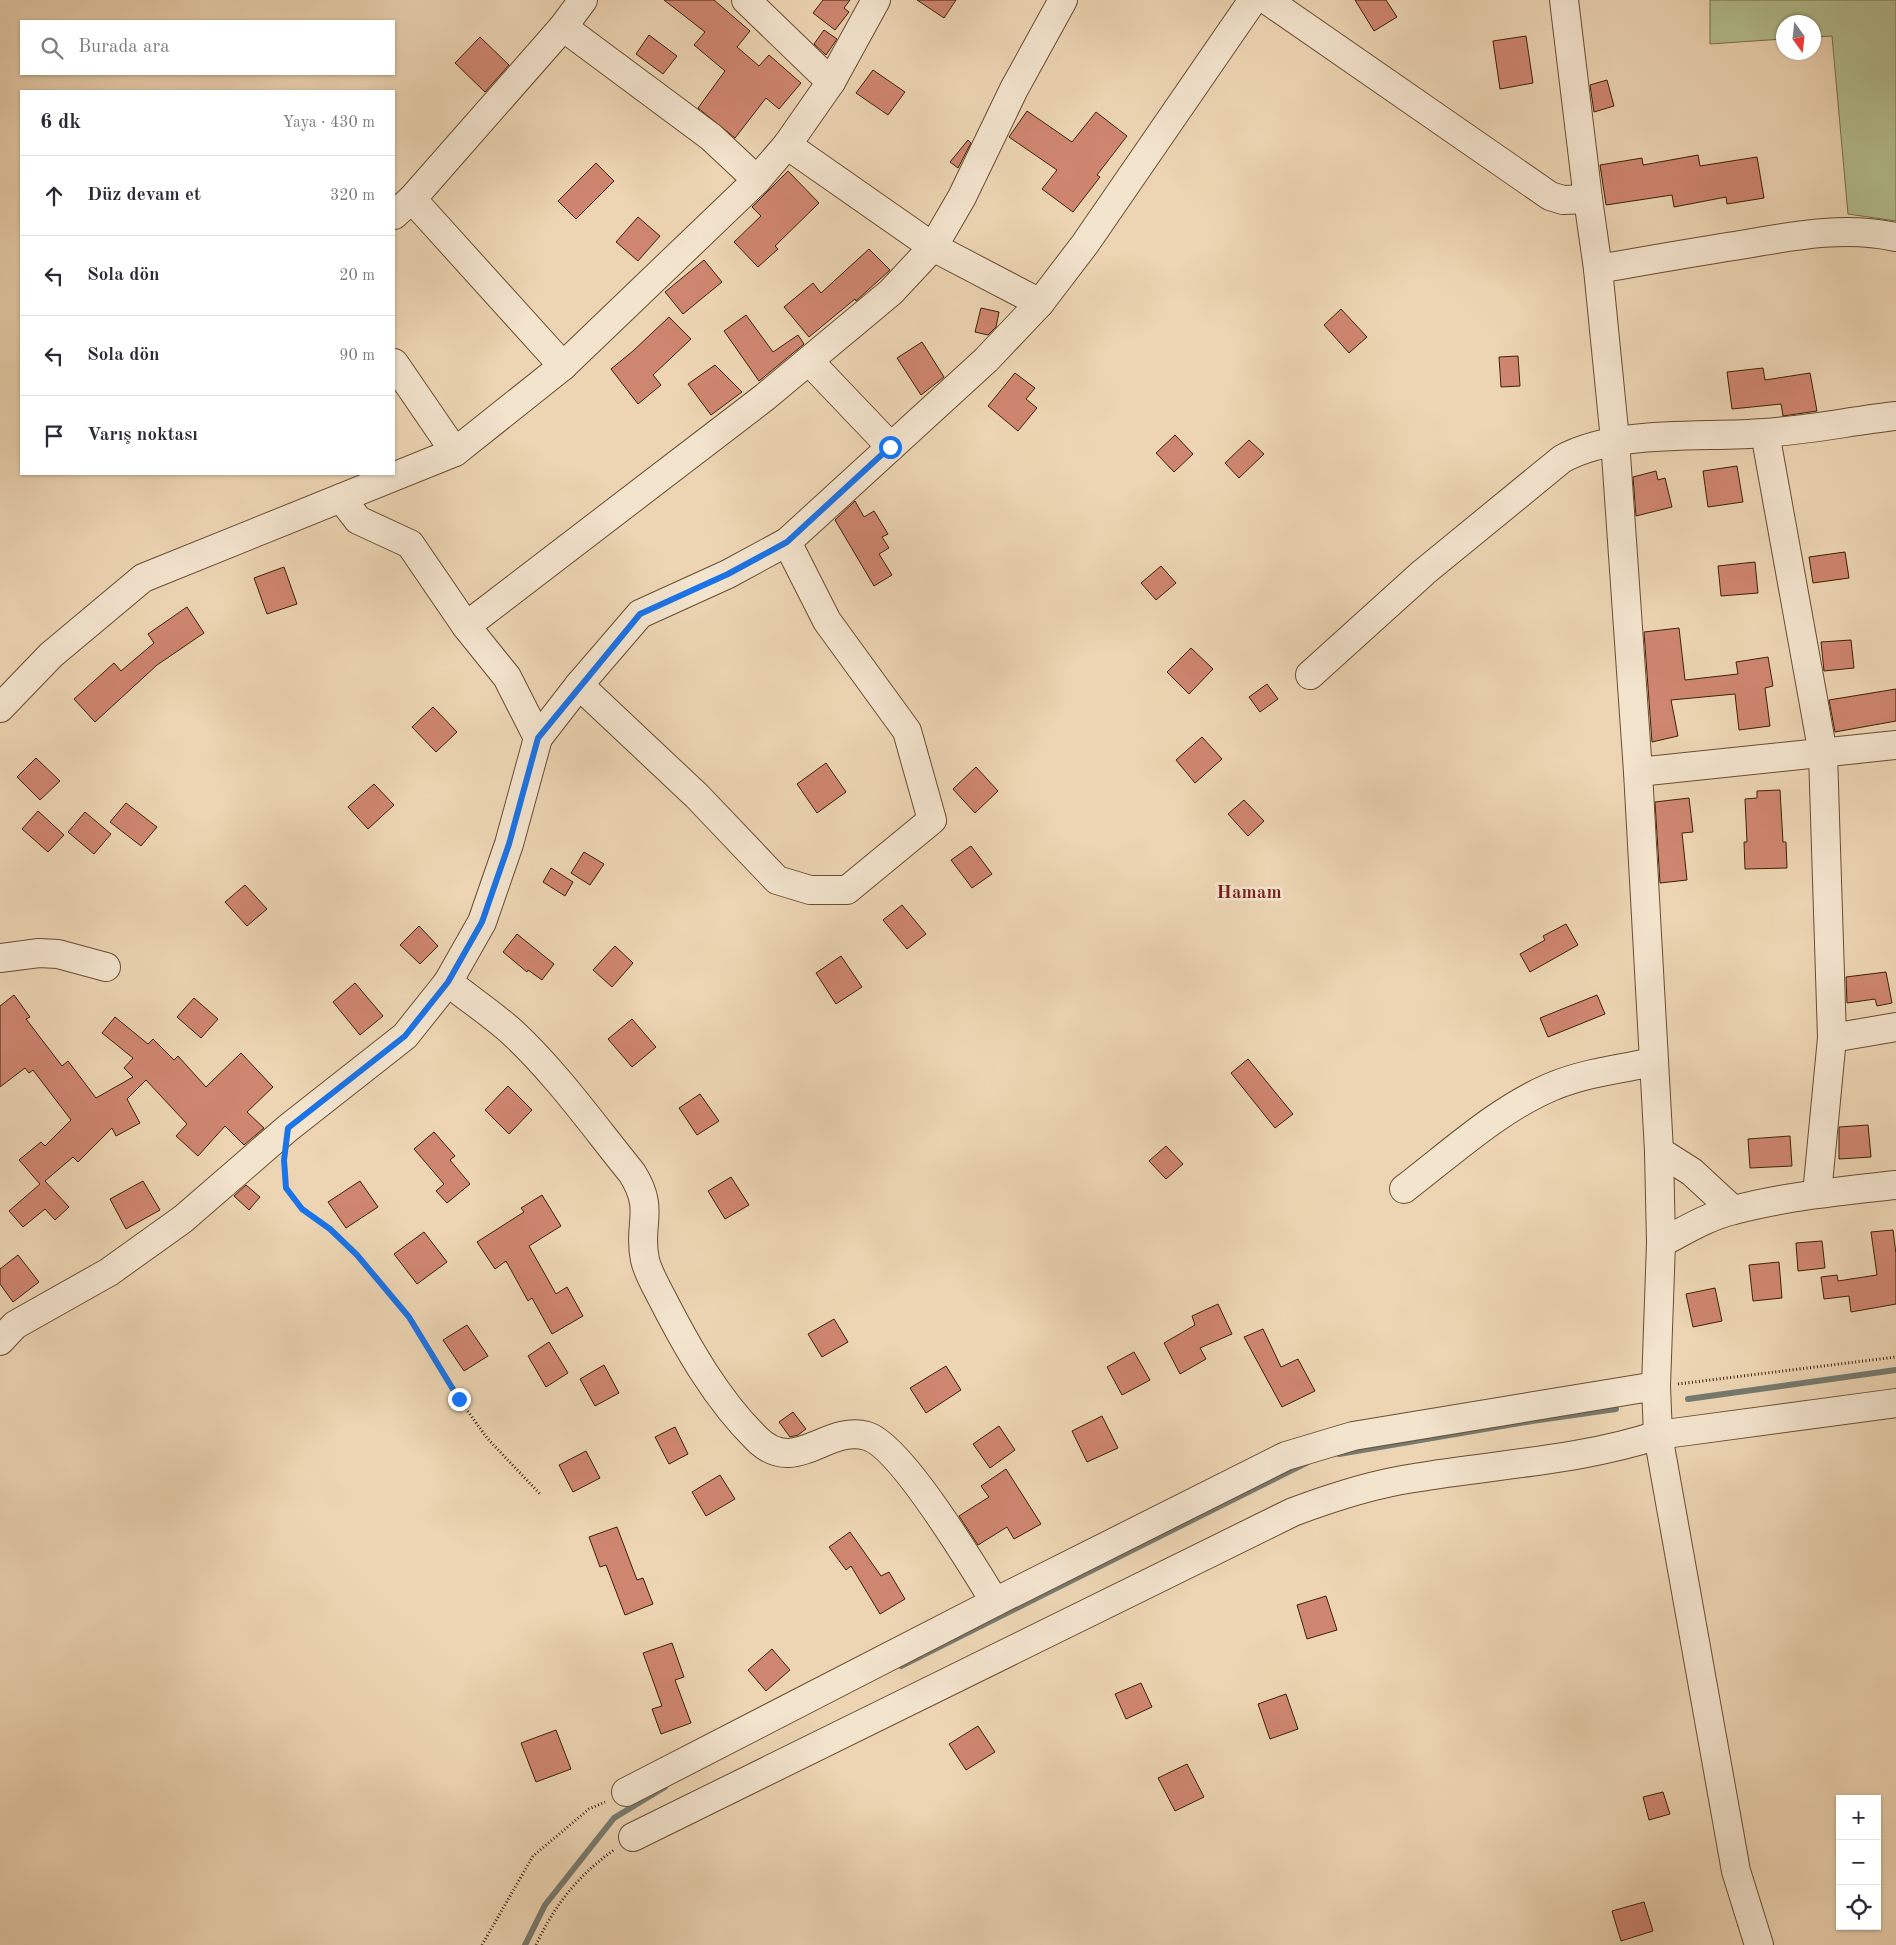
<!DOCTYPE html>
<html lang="tr">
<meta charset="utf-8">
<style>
:root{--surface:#fff;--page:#f2f2f3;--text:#2b2b33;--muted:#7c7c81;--line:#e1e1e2}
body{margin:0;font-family:"Old Standard TT",serif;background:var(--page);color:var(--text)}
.controls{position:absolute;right:15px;bottom:15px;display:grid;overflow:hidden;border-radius:0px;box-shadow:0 1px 4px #0004}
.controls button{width:45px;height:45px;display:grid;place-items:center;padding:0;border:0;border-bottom:1px solid var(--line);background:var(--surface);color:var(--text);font:25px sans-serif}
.compass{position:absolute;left:1776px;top:15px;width:45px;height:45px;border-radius:50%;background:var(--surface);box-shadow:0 1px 4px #0004;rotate:165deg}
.stop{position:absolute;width:15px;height:15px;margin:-11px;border:4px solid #1a73e8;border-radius:50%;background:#fff}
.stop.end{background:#1a73e8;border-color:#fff;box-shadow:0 1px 5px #0008}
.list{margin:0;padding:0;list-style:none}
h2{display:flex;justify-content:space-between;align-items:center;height:65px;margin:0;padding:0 20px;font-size:21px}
h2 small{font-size:16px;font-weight:400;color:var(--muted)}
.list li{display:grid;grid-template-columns:32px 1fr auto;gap:15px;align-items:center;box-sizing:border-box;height:80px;padding:0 20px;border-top:1px solid var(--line)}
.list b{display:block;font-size:19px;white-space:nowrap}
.list em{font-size:16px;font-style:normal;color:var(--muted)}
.icon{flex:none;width:28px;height:28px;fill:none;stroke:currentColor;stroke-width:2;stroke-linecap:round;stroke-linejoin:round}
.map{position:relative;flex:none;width:1896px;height:1945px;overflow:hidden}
.search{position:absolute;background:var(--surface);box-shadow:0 1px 4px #0004;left:20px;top:20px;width:375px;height:55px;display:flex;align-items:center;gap:12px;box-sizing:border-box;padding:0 18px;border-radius:0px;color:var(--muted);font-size:19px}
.panel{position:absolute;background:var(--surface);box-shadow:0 1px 4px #0004;left:20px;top:90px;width:375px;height:385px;border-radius:0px}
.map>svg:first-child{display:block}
.green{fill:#b4be90;stroke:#796f4b}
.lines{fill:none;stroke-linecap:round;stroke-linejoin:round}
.stream{stroke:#767a70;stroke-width:6}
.building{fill:#cf8670;stroke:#3e2006}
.minor-casing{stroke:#6a4d31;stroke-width:30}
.path{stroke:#3e2006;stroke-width:3;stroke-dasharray:1 2.5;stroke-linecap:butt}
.minor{stroke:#f3e4ce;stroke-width:28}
.route{stroke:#1a73e8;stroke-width:6}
.labels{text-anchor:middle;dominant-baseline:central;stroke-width:5;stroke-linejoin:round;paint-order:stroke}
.district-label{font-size:19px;font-weight:bold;fill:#7a1f14;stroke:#f3e4ce}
</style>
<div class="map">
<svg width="1896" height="1945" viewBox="0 0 1896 1945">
<rect width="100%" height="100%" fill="#edd5b3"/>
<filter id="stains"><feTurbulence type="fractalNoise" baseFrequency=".004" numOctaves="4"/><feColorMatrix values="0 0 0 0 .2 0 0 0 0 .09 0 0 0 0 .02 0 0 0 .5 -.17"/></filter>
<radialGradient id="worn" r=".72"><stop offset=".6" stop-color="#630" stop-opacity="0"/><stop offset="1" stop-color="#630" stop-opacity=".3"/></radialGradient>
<!-- green -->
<polygon class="green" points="1710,0 1896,0 1896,221 1848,214 1832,36 1814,37 1814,22 1784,22 1783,39 1710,44"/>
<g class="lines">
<!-- stream -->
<g class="stream">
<polyline points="1688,1399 1896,1370"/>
<polyline points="1339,1454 1532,1421 1616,1409"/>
<polyline points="901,1666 1308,1462"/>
<polyline points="525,1945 545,1905 614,1818 665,1787"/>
</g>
</g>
<!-- building -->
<g class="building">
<polygon points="664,0 714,0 750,31 737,47 759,66 769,55 801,83 779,109 766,98 735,138 698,108 725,71 694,45 705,32"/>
<polygon points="823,0 850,0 844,8 849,12 835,30 813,13"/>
<polygon points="917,0 956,0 944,18"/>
<polygon points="1355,0 1386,0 1397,17 1374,31"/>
<polygon points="824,30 837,39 826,55 814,44"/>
<polygon points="649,35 677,56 663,74 636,54"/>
<polygon points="1526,36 1533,83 1500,89 1493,41"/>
<polygon points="480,37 509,65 485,92 455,63"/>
<polygon points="873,70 905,92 888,115 856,93"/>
<polygon points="1607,80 1614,106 1594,112 1590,85"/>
<polygon points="1027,111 1072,142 1096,112 1127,136 1097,175 1100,177 1073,212 1042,189 1057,170 1009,137"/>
<polygon points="968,140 971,143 958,168 950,162"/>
<polygon points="1698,155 1700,166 1757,157 1764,198 1727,204 1726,197 1674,207 1672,195 1606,205 1600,165 1642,158 1643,165"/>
<polygon points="596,163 614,181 576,219 558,201"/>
<polygon points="788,171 819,203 775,246 778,249 758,267 734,242 761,216 752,207"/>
<polygon points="638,217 660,236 638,261 616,242"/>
<polygon points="869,249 890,270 856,301 855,299 809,337 784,307 813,283 821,293"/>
<polygon points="704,260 722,282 683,314 665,292"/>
<polygon points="981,308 999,312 996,327 988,335 975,332"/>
<polygon points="1341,309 1367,337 1349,353 1324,325"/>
<polygon points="746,315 773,352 798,335 804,344 759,381 724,331"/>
<polygon points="669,317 691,339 653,375 661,385 638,404 611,369 633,351"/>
<polygon points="922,342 944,377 921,395 897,358"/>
<polygon points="1518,356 1520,386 1501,387 1499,357"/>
<polygon points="715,365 742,392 711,415 688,384"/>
<polygon points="1763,368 1765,380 1810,373 1817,411 1783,416 1781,404 1732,409 1727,372"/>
<polygon points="1015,373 1035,388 1026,399 1037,408 1018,431 988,406"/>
<polygon points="1175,435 1193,454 1174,472 1156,453"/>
<polygon points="1249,440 1264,454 1239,478 1225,463"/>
<polygon points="1737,466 1743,502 1708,507 1703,471"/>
<polygon points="1656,471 1658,480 1665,478 1672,507 1636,516 1633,477"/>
<polygon points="855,501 864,517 874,511 888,534 882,537 889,548 879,554 892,575 874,586 835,520"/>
<polygon points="1845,552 1849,578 1813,583 1809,557"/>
<polygon points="1755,562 1758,593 1721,596 1718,566"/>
<polygon points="1161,566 1176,583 1156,600 1141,583"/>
<polygon points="284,567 297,604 267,614 254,578"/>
<polygon points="187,607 204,633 157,665 95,722 74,699 114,663 121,671 154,643 148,634"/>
<polygon points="1679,628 1685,680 1738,674 1736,662 1768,657 1773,686 1765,688 1770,726 1739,730 1735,694 1671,700 1678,736 1652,742 1644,632"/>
<polygon points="1851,640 1854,668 1824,671 1821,642"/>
<polygon points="1191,648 1213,669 1189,694 1167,672"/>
<polygon points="1267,684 1278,699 1260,712 1249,697"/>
<polygon points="1896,689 1896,721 1835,732 1829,700"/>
<polygon points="433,707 457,732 436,752 412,727"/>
<polygon points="1202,737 1222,759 1195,783 1176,760"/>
<polygon points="36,758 60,781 40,800 17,777"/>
<polygon points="826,763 846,792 817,813 797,784"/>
<polygon points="976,767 998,791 975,813 953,789"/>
<polygon points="374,784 394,805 368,829 348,807"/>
<polygon points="1780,790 1783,842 1786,842 1787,868 1745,869 1744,842 1747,842 1745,799 1757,798 1757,791"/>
<polygon points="1689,798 1693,832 1682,833 1687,880 1660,883 1655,802"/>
<polygon points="1244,800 1264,821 1248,836 1228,814"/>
<polygon points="126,803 157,827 141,846 110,822"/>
<polygon points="38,811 64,835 48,852 22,829"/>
<polygon points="85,812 111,834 94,854 68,832"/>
<polygon points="971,846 992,874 972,888 951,860"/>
<polygon points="584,852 604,864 590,885 571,873"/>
<polygon points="551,868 573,882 565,896 543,882"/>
<polygon points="245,885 267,909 247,926 225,902"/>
<polygon points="902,905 926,934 907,949 883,920"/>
<polygon points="1566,924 1578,945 1530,972 1520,954 1545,940 1543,936"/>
<polygon points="419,926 438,946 420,964 400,945"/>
<polygon points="517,934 554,964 542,980 528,970 527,972 503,952"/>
<polygon points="615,946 633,963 612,987 593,970"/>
<polygon points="841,956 862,987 836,1004 816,973"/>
<polygon points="1886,972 1892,1003 1877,1006 1875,999 1847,1003 1846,977"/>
<polygon points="355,983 383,1016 360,1035 333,1002"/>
<polygon points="14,995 30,1017 26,1019 62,1066 68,1061 96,1098 133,1077 124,1068 133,1058 102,1033 115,1017 148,1044 153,1039 174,1060 178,1056 206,1087 241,1053 273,1087 247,1112 264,1128 244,1145 225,1126 198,1156 176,1136 187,1124 146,1080 127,1099 140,1123 116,1136 112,1128 78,1162 73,1157 45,1181 69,1207 55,1220 45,1209 23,1227 9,1211 40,1184 19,1160 41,1142 45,1146 71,1120 33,1070 29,1073 25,1068 0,1087 0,1006"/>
<polygon points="1597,995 1605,1014 1548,1037 1540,1018"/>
<polygon points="194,998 218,1019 201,1038 177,1017"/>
<polygon points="632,1019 656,1047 632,1067 608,1039"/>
<polygon points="1248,1059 1293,1114 1275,1128 1231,1073"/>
<polygon points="508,1086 532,1110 509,1134 485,1110"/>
<polygon points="700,1094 719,1121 697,1135 679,1108"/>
<polygon points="1868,1125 1871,1157 1839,1159 1839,1127"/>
<polygon points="434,1132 455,1156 450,1160 470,1184 447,1203 436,1191 444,1184 414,1149"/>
<polygon points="1790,1136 1792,1166 1750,1168 1748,1139"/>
<polygon points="1166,1146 1183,1164 1166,1179 1149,1161"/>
<polygon points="731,1177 749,1205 725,1219 708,1191"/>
<polygon points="143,1181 160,1210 126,1229 110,1199"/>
<polygon points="360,1181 378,1207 346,1228 328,1202"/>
<polygon points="246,1185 260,1197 249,1210 234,1196"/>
<polygon points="542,1195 561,1226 529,1246 556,1294 567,1287 583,1316 552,1334 532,1298 528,1301 506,1261 495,1269 477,1242 524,1212 521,1208"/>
<polygon points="1893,1230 1896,1254 1896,1304 1851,1312 1849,1296 1824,1299 1821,1277 1837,1275 1838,1281 1877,1275 1871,1232"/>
<polygon points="424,1232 447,1262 417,1284 394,1254"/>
<polygon points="1822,1241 1825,1268 1798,1271 1796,1243"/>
<polygon points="18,1255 39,1282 13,1302 0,1284 0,1269"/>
<polygon points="1779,1262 1782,1298 1753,1301 1749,1265"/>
<polygon points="1715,1288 1722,1321 1693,1327 1686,1294"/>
<polygon points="1218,1304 1232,1334 1200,1348 1206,1359 1180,1374 1164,1343 1195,1325 1192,1316"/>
<polygon points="834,1319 848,1342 822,1357 808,1334"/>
<polygon points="467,1325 488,1356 464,1371 443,1340"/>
<polygon points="1263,1329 1281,1367 1298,1359 1315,1391 1282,1407 1244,1337"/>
<polygon points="549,1342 568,1373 546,1387 528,1356"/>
<polygon points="1134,1352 1150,1380 1122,1395 1107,1367"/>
<polygon points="604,1365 619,1393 595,1406 580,1379"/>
<polygon points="946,1366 961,1390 926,1413 910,1388"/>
<polygon points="793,1412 806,1429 798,1435 790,1437 779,1422"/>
<polygon points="1102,1416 1118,1448 1087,1462 1072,1431"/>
<polygon points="999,1426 1015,1450 990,1468 973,1444"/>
<polygon points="675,1427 688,1454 669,1464 655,1437"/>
<polygon points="586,1451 600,1478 573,1492 559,1465"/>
<polygon points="1006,1469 1041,1524 1014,1539 1007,1527 978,1545 959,1516 989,1497 981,1486"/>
<polygon points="720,1475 735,1499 706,1516 692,1492"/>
<polygon points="617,1527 637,1580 643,1578 653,1604 625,1615 606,1565 600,1567 589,1537"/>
<polygon points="850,1532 881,1576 889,1572 905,1599 880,1614 851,1566 846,1570 829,1547"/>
<polygon points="1326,1596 1337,1630 1307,1639 1297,1605"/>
<polygon points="672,1643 684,1677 675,1680 691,1723 661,1734 652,1709 662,1706 643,1653"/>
<polygon points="772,1649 790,1670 766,1691 748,1670"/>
<polygon points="1141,1683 1152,1707 1126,1719 1115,1694"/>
<polygon points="1286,1694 1298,1729 1270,1739 1258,1704"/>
<polygon points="978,1726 995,1752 966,1770 949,1744"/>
<polygon points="556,1730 571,1769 536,1782 521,1743"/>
<polygon points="1187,1764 1204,1797 1175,1811 1158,1778"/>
<polygon points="1663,1792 1670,1814 1649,1820 1643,1797"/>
<polygon points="1644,1902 1653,1931 1621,1941 1612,1911"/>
</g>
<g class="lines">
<defs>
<g id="minor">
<polyline points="746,0 831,82"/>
<polyline points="1267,0 1550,196 1563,200 1588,199"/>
<polyline points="1564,0 1588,199 1598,269 1615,440 1638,772 1659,1151 1661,1243 1656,1386 1658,1435 1896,1403"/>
<polyline points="563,27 711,137 757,180"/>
<polyline points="787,145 933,247 1040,303"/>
<polyline points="412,199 563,366"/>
<polyline points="394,215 412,199 563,27 583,0"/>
<path d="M 1598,269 C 1644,261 1689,253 1734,246 C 1788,237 1842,225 1896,237"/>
<polyline points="809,361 891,447"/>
<polyline points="394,363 455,452"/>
<polyline points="1765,433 1823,754 1832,1038 1817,1194"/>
<polyline points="341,498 358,520 410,544 466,626 507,677 538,738"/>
<polyline points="466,626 765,397 891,292 933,247 962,197 1014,89 1063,0"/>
<path d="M 1310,675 L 1424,572 L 1562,459 C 1616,429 1702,438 1764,433 C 1808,430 1852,421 1896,416"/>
<polyline points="579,685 697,796 777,880 810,890 847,890 932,820 907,731 827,621 787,542"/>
<polyline points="0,708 51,655 143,578 455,452 563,366 757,180 787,145 831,82 876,0"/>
<polyline points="1638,772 1896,745"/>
<polyline points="0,958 39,953 58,954 106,967"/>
<path d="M 448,982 C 469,999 492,1014 512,1032 C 557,1074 593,1125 632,1173 C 656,1211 637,1224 645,1260 C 648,1273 656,1286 662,1298 C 687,1347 717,1400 757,1439 C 795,1477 827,1424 867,1436 C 901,1446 974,1568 995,1602"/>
<polyline points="1832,1038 1896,1027"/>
<polyline points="1659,1151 1692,1172 1733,1210"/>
<path d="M 1404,1189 C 1450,1154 1497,1110 1551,1087 C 1584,1073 1619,1069 1654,1062"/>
<path d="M 1661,1243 C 1684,1231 1708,1216 1734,1210 C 1787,1196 1842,1191 1896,1185"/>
<polyline points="0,1341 15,1325 109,1272 183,1219 288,1128 405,1036 448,982 482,922 509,844 538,738 579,685 640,614 728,574 787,542 986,360 1040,303 1085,244 1253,0"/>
<polyline points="626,1792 995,1602 1286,1456 1353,1436 1656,1386"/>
<path d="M 633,1837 L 1293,1512 C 1333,1497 1373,1484 1414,1478 C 1496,1464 1579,1461 1658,1435 L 1736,1871 L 1759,1945"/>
</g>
</defs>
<!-- minor casing -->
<use href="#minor" class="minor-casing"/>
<!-- path -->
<g class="path">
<polyline points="284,1163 286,1188 303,1209 330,1229 357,1255 409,1317 459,1399 487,1438 541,1495"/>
<polyline points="1678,1384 1896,1357"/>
<polyline points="482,1945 533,1856 589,1809 605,1802"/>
<path d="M 536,1945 C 554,1906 578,1875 614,1850"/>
</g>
<!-- minor -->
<use href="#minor" class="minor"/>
</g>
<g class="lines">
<!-- route -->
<polyline class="route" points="459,1399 409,1317 357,1255 330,1229 302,1209 286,1188 284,1160 288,1128 405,1036 448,982 482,922 509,844 538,738 640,614 728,574 787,542 890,447"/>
</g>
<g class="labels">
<!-- district labels -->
<g class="district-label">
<text x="1249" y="893">Hamam</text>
</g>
</g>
<rect width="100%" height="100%" filter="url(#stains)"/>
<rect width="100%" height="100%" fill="url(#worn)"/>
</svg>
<div class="controls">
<button>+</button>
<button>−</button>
<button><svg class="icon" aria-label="locate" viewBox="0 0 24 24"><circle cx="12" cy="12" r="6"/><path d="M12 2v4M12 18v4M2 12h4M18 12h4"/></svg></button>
</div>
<svg class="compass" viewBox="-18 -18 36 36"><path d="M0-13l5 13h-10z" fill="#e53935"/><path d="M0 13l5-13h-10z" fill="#7c7c81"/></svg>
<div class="stop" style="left:890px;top:447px"></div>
<div class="stop end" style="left:459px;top:1399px"></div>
<div class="search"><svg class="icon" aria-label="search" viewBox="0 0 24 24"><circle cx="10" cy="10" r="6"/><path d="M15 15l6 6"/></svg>Burada ara</div>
<section class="panel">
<h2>6 dk<small>Yaya · 430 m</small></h2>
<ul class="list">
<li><svg class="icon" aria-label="ahead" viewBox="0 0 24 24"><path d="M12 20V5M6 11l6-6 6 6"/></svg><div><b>Düz devam et</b></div><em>320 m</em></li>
<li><svg class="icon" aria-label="left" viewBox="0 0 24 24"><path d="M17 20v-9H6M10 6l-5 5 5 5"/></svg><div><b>Sola dön</b></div><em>20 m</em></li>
<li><svg class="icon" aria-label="left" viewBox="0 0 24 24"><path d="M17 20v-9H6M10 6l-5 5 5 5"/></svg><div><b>Sola dön</b></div><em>90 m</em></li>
<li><svg class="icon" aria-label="arrive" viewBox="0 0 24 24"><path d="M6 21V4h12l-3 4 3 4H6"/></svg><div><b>Varış noktası</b></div></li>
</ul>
</section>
</div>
